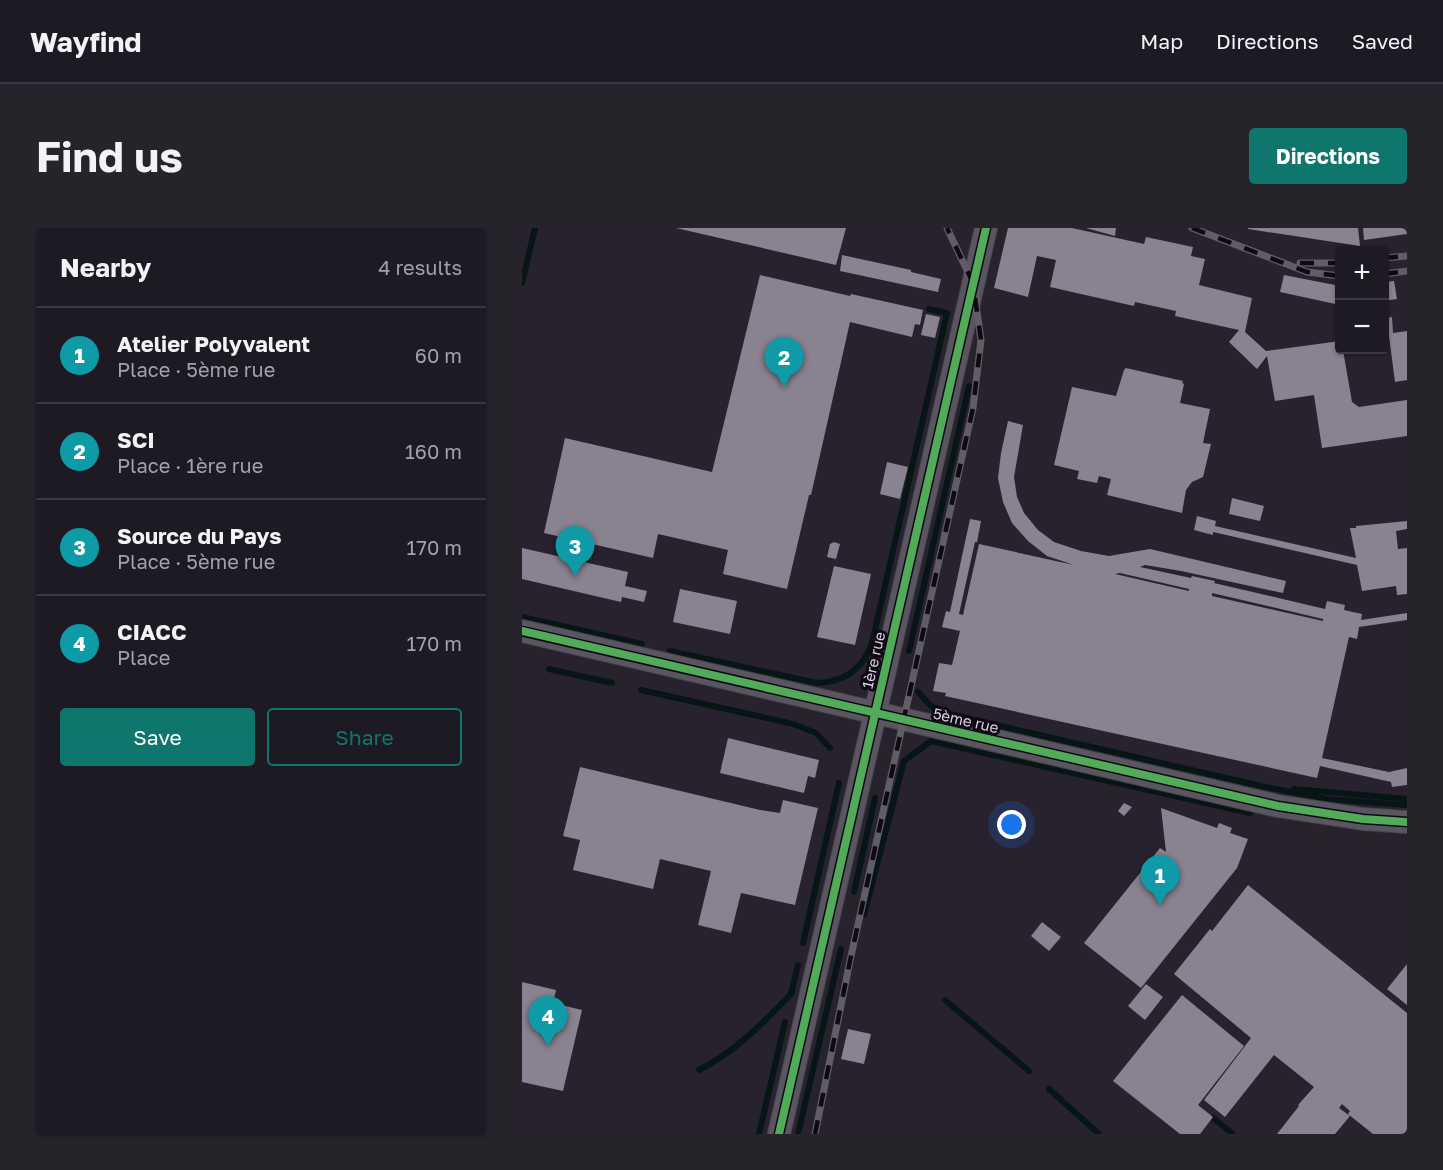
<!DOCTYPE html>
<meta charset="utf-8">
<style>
:root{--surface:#1e1a23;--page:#26232b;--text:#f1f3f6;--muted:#a1a1a6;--line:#3c3841;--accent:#0f766e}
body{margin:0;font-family:"Golos Text",sans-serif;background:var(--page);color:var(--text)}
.controls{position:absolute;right:18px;top:18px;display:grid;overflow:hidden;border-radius:6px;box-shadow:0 2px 4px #0004}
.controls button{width:54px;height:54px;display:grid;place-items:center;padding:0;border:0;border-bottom:2px solid var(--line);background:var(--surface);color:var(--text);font:30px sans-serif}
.you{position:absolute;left:490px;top:597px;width:21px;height:21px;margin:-15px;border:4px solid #fff;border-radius:50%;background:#1a73e8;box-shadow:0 0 0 9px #1a73e833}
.badge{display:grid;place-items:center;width:39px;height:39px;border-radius:50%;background:var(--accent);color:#fff;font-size:20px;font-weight:700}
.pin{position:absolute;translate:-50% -50px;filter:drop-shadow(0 2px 3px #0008)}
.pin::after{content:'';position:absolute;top:32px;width:21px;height:18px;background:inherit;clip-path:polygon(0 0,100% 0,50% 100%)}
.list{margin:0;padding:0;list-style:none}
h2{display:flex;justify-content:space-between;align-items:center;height:78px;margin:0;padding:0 24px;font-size:26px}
h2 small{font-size:20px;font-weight:400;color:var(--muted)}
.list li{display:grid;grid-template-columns:39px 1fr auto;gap:18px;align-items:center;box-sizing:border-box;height:96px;padding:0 24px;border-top:2px solid var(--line)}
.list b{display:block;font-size:22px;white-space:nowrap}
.list p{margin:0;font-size:20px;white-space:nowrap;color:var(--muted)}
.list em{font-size:20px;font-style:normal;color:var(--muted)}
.actions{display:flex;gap:12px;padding:18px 24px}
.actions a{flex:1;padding:14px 0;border:2px solid var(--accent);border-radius:6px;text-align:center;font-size:21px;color:var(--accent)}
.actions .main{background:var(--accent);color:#fff}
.map{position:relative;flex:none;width:885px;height:906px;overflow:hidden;border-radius:6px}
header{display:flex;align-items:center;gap:36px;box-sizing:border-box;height:84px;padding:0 30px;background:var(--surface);border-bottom:2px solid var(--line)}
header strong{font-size:28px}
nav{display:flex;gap:33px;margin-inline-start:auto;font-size:21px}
.intro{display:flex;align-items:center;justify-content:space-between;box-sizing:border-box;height:144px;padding:0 36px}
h1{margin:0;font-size:42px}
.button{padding:15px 27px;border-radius:6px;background:var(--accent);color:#fff;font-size:21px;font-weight:700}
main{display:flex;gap:36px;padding:0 36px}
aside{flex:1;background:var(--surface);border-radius:6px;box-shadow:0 2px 4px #0004}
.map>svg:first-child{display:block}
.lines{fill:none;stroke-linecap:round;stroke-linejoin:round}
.stream{stroke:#071514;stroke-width:6}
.building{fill:#898291;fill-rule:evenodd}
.street-casing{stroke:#453f4b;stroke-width:24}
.street{stroke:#5a5660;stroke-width:22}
.rail-casing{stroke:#615d66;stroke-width:7}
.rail{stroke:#0e0914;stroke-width:4.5;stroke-dasharray:14;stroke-linecap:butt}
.cycleway-casing{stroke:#0e0914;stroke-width:11}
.cycleway{stroke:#51ab58;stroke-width:8}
.labels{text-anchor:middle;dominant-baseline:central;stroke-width:6;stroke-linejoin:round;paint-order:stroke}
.street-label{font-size:15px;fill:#d8d1e2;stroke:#0e0914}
</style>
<header>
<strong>Wayfind</strong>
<nav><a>Map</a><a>Directions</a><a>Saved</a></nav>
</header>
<div class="intro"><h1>Find us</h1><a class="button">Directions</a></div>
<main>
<aside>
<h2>Nearby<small>4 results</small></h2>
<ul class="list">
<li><span class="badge" style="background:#0f9aa8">1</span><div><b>Atelier Polyvalent</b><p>Place · 5ème rue</p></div><em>60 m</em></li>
<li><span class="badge" style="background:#0f9aa8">2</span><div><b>SCI</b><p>Place · 1ère rue</p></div><em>160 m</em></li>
<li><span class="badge" style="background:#0f9aa8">3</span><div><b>Source du Pays</b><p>Place · 5ème rue</p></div><em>170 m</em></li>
<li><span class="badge" style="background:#0f9aa8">4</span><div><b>CIACC</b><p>Place</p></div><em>170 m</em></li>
</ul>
<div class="actions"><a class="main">Save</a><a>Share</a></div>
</aside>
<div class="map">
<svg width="885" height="906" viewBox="0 0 885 906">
<rect width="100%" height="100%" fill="#28222f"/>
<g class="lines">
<!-- stream -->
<g class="stream">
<polyline points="0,55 13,0"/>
<polyline points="0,389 120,416"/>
<path d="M 148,423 L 295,455 C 322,454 341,441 350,415 L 425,85 L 407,81"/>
<polyline points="387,423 447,158"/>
<polyline points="27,441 90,455"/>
<polyline points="119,462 267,495"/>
<polyline points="396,464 409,478 424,485 491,501 739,558 804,571 885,577"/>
<polyline points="271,496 294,505 308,520"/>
<polyline points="772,561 885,571"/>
<polyline points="332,664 353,570"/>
<polyline points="342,687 382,533 409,513 728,585"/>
<polyline points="281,715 317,555"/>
<polyline points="269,766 276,737"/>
<polyline points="423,772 507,843"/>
<path d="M 177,842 C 212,825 243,793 270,765"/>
<polyline points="527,861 577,906"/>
<polyline points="691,890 711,906"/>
<polyline points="237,906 263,794"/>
<polyline points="276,906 319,721"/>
</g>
</g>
<!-- building -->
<g class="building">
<polygon points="154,0 324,0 314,37"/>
<polygon points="486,0 550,0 622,16 624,9 671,19 669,28 683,31 677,57 730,70 723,104 744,123 818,113 818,122 821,122 830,174 837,179 885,172 885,208 800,220 792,167 753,173 745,128 735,141 707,114 717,102 653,88 654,83 613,74 612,78 528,59 534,32 515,28 506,69 472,60"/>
<polygon points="564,0 594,0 593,8"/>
<polygon points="726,0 836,0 838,18 726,1"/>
<polygon points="841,0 885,0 885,6 842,12"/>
<polygon points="320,27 389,42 389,44 419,51 416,64 318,43"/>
<polygon points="238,47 328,68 329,66 401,82 398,97 393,96 390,109 328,94 289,267 287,267 265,361 201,346 206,322 136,306 131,330 22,305 43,210 190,244"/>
<polygon points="762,47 818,58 818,77 758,64"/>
<polygon points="872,53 875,71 862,73 862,54"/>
<polygon points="404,86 418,89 413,110 399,107"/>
<polygon points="870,89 871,105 885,103 885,152 873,154 867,108 864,108 863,90"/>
<polygon points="604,140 661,153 660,155 662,156 658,175 688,181 681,215 689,216 681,249 670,254 664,262 660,285 585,267 589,251 577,248 575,255 555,251 557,243 532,237 550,159 594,168 602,142"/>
<path d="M 486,193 L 501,197 L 492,249 L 495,269 L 502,285 L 516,302 L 532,314 L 559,323 L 587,328 L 628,321 L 764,353 L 761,365 L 659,343 L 623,337 L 618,339 L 669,350 L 670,348 L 693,353 L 692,355 L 803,381 L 805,373 L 823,377 L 822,382 L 840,386 L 839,392 L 885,385 L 885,392 L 837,399 L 835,411 L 827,409 L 800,530 L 867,544 L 885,540 L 885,557 L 870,559 L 869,554 L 798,538 L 795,550 L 423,468 L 424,465 L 411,463 L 417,435 L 430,437 L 438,403 L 420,399 L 424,383 L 428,384 L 448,291 L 459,293 L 455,314 L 453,314 L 437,386 L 441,387 L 457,316 L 552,337 L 525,328 L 506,313 L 490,295 L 481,274 L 476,250 L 479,225 ZM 598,345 L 667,361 L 667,363 L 593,346 ZM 690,365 L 801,391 L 801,393 L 690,368 Z"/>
<polygon points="365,234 386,239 378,271 358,266"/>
<polygon points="710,270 742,278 738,293 707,286"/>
<polygon points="675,288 694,293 693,298 834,330 828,300 834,300 834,298 885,293 885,301 874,303 876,321 885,320 885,366 875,367 874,358 840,363 835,337 691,304 691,307 672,302"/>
<polygon points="312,314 318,316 314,331 305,329 308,316"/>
<polygon points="0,320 106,344 103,358 125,363 122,374 100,369 99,374 0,351"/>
<polygon points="312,338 349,346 333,417 295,409"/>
<polygon points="158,361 215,373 208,406 151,394"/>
<polygon points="206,510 297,532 293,550 286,548 282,565 198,545"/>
<polygon points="58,539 238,582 258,585 261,572 296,580 273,677 219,665 209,705 176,697 189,643 138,631 131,661 51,642 58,612 41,608"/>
<polygon points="602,575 610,579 602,588 596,583"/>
<polygon points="639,580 695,600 697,595 710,600 708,605 726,611 715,640 619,760 562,715 638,620 644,624"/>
<polygon points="726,657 885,785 885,906 851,906 826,886 828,883 820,876 817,880 828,888 813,906 755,906 777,878 776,877 792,859 752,827 703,889 682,872 729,810 652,746 688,701 690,703"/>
<polygon points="520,694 539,709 527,723 509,708"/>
<polygon points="885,736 885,777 865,761"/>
<polygon points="0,754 34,762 31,775 60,782 41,863 0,854"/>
<polygon points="624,756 641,769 623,792 606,778"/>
<polygon points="660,767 722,818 676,877 691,889 678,906 658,906 591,853"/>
<polygon points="326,801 349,806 342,836 319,831"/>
</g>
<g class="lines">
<defs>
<g id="street">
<polyline points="0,403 756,578 841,591 885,594"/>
<polyline points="257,906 464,0"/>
</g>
</defs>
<!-- street casing -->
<use href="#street" class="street-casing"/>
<!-- street -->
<use href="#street" class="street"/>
<defs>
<g id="rail">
<polyline points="670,0 785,44 818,48"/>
<polyline points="862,30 885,28"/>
<polyline points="778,35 818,35"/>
<polyline points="862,46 885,43"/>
<polyline points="293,906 329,728 451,180 459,112 451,55 425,0"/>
</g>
</defs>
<!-- rail casing -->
<use href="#rail" class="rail-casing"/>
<!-- rail -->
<use href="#rail" class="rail"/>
<defs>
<g id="cycleway">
<polyline points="0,403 756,578 841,591 885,594"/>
<polyline points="257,906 464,0"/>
</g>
</defs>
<!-- cycleway casing -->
<use href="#cycleway" class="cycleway-casing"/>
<!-- cycleway -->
<use href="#cycleway" class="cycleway"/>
</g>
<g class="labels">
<!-- street labels -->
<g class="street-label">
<text transform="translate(351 432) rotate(-77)">1ère rue</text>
<text transform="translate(444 492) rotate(13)">5ème rue</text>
</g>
</g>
</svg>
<div class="controls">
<button>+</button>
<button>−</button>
</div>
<div class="you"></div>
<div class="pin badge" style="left:638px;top:677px;background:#0f9aa8">1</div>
<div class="pin badge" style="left:262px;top:159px;background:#0f9aa8">2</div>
<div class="pin badge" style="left:53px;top:348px;background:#0f9aa8">3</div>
<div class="pin badge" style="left:26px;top:818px;background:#0f9aa8">4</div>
</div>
</main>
